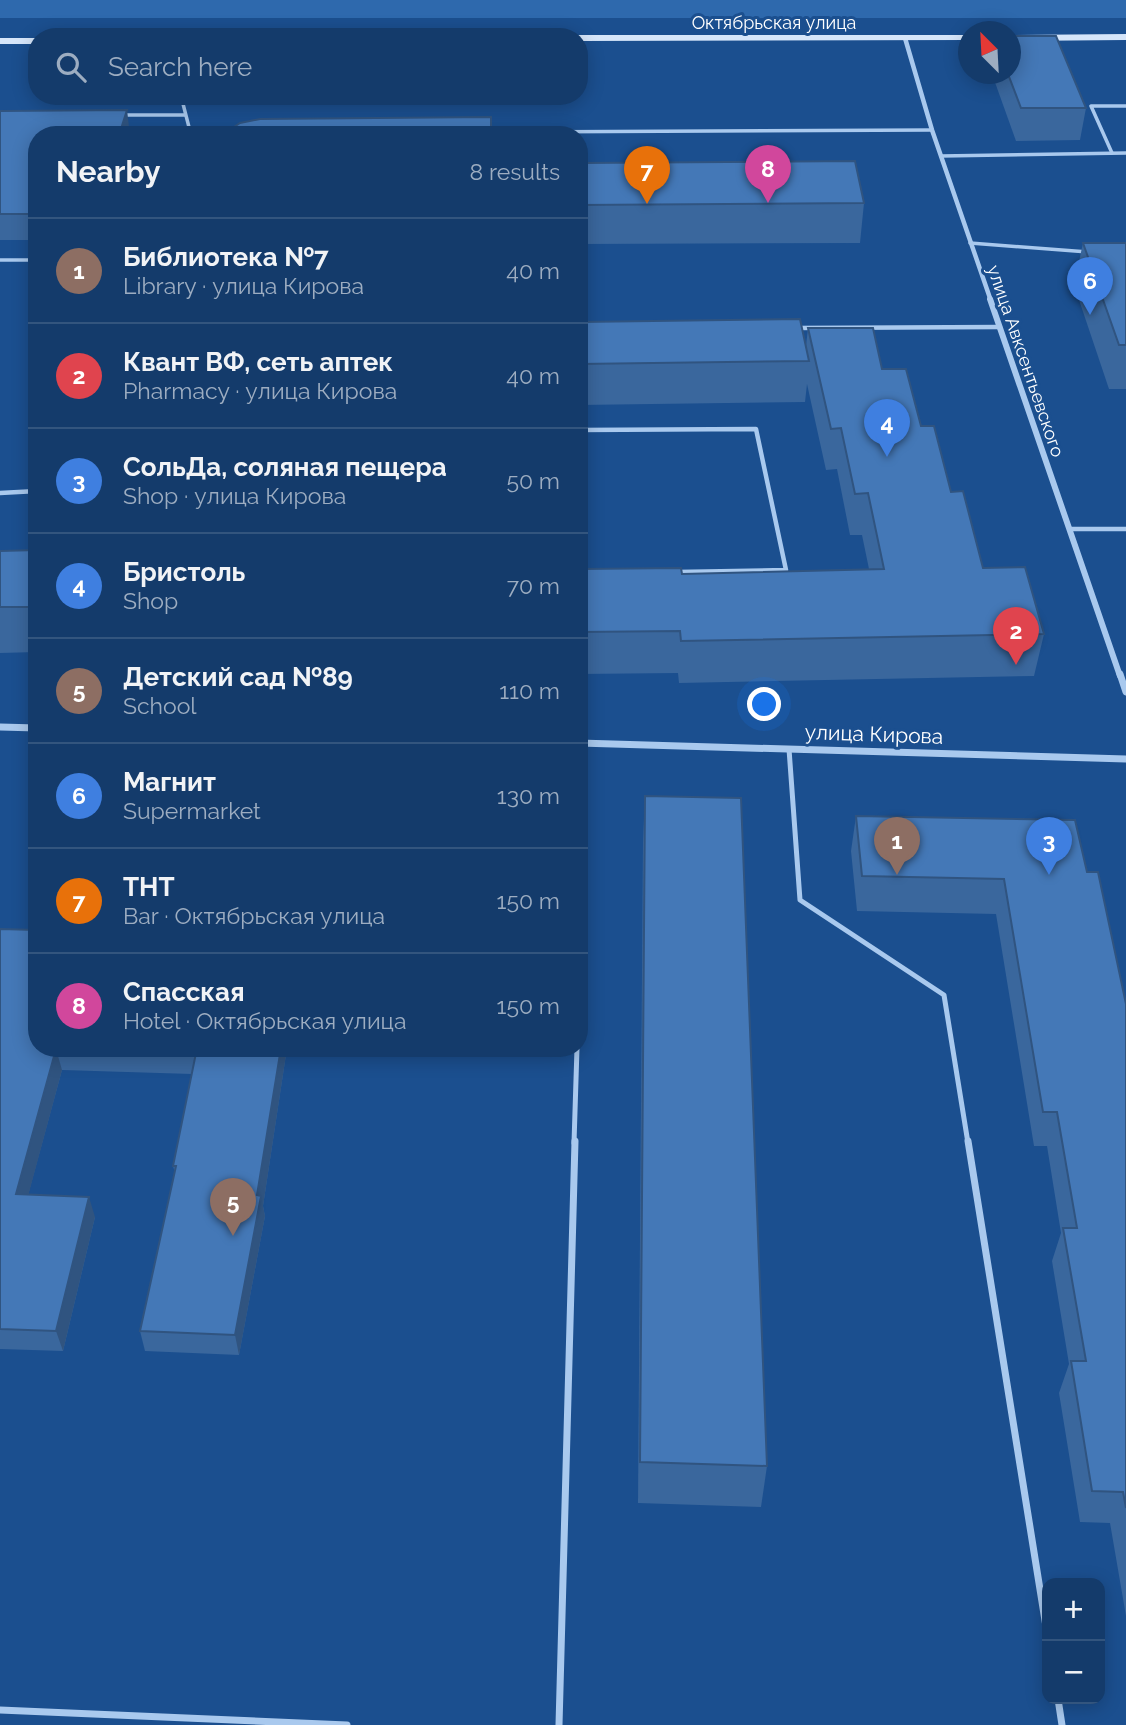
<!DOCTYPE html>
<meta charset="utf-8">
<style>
:root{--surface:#143b6b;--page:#1d4271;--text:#f1f3f6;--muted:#9dadc1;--line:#33557e;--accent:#e797bd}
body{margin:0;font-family:Raleway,sans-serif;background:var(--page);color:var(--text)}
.controls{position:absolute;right:21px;bottom:21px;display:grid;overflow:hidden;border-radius:14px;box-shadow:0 4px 18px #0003}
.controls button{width:63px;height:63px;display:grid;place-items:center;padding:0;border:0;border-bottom:2px solid var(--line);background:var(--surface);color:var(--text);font:35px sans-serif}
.compass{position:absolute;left:958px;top:21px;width:63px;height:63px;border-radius:50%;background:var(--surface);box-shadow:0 4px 18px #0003;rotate:336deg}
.you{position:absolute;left:765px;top:705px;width:24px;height:24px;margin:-18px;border:5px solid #fff;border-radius:50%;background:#1a73e8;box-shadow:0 0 0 10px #1a73e833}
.badge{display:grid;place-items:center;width:46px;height:46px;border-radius:50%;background:var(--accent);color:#fff;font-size:23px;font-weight:700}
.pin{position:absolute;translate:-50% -58px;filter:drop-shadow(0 2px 4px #0008)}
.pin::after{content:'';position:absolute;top:37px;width:24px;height:21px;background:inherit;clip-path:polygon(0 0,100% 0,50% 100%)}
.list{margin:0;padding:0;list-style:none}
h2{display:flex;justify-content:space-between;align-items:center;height:91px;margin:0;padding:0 28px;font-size:30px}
h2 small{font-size:23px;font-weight:400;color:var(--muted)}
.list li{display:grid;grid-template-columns:46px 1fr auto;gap:21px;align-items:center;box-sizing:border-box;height:105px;padding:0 28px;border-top:2px solid var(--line)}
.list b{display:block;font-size:26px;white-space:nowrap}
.list p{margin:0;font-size:23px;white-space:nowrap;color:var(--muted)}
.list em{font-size:23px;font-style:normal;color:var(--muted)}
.icon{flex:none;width:38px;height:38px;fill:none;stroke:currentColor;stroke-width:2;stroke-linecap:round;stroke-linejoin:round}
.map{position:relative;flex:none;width:1126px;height:1725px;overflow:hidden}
.search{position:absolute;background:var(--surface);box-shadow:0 4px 18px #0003;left:28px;top:28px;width:560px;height:77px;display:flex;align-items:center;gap:18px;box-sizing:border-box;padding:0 24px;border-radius:28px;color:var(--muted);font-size:26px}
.panel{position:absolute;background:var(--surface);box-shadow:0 4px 18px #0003;left:28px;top:126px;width:560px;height:931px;border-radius:28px}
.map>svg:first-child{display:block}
.green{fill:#2e69ad}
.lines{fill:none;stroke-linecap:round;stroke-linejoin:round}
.lane-far3{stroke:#a9c9ee;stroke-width:3.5}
.lane-far2{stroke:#a9c9ee;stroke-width:4.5}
.lane-far1{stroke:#a9c9ee;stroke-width:5}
.lane{stroke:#a9c9ee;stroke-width:7}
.street-far2{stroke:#a9c9ee;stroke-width:4.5}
.street-far1{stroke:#a9c9ee;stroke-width:6}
.street{stroke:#a9c9ee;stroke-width:7}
.secondary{fill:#d6e6fa;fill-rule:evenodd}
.wall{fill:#3a679d}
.shaded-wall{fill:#305480}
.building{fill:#4478b7;stroke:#305480;stroke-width:2}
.labels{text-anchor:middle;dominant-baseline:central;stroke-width:6;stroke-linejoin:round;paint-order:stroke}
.far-street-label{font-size:18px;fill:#fff;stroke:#1b4f8f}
.street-label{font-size:21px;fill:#fff;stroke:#1b4f8f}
</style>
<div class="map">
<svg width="1126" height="1725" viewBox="0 0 1126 1725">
<rect width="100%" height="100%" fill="#1b4f8f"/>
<!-- green -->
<rect class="green" x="0" y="0" width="1126" height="18"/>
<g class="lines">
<!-- lane-far3 -->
<g class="lane-far3">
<polyline points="181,96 191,135"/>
<polyline points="122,115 185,115"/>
<polyline points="487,132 932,130"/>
<polyline points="191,133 232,133"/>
<polyline points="1112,153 1091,106 1126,106"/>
<polyline points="941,156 1126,153"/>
<polyline points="970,243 1088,252"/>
<polyline points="0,260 37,260"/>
</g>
<!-- lane-far2 -->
<g class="lane-far2">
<polyline points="796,328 1000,327"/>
<polyline points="579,430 756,429 786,570 677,572"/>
<polyline points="0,493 37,491"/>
<polyline points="1070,529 1126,529"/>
</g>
<!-- lane-far1 -->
<g class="lane-far1">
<polyline points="789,749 800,900 944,995 968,1143"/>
<polyline points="579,949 585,743"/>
<polyline points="574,1143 577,1048"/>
</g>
<!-- lane -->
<g class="lane">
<polyline points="968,1141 1047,1633"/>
<polyline points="1058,1699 1062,1725"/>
<polyline points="0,1710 347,1725"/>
<polyline points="559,1725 575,1141"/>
</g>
<!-- street-far2 -->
<polyline class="street-far2" points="905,38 932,130 991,301"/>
<!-- street-far1 -->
<polyline class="street-far1" points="990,299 1120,676"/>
<!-- street -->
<g class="street">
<polyline points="1120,674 1126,692"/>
<polyline points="0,727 37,728"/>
<polyline points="579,743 1126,759"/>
</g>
<!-- secondary -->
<g class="secondary">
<polygon points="1126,34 1126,40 1010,41 1010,35"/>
<polygon points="579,35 968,35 968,40 579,41 579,37 576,37"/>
<rect x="0" y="38" width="37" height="6"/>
</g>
</g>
<!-- wall -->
<g class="wall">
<polygon points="992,74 1011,74 1086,108 1080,140 1016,141"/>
<polygon points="0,111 37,135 37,240 0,240"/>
<polygon points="579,163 864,203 860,243 579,244"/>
<polygon points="1083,243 1126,243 1126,389 1109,389 1074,285"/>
<polygon points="579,322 806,346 808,328 882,369 921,426 951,492 983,568 1044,634 1034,676 679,683 678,673 579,674 579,569 682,574 869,569 862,535 850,535 837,469 826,470 807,384 805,402 579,405"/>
<polygon points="37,550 37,652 0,653 0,551"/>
<polygon points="645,796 767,1466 761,1507 638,1503 643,842"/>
<polygon points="856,816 1087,872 1126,1004 1126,1616 1110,1523 1080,1522 1059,1393 1069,1364 1052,1261 1061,1233 1047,1146 1034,1146 996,914 857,911 851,851"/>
<polygon points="0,929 37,1048 287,1048 263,1206 265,1216 239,1355 145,1351 140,1331 175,1173 173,1166 192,1074 62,1070 28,1195 95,1217 63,1351 0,1349"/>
</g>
<!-- shaded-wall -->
<g class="shaded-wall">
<polygon points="127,110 130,135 119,135"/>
<polygon points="281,1048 287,1048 263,1206 265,1216 239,1355 235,1335"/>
<polygon points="56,1049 62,1070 23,1215 16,1194"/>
<polygon points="89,1197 95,1217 63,1351 56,1331"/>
</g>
<!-- building -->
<g class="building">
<polygon points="1011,36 1056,36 1086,108 1021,108 1008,74 1011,74"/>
<polygon points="127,110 119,135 37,135 37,214 0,214 0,111"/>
<polygon points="491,117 491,135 227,135 228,131 240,123 260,119"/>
<polygon points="855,161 864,203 579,205 579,163"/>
<polygon points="1083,243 1126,243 1126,345 1119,345"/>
<polygon points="800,319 809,361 579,364 579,322"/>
<polygon points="808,328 873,328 882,369 906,369 921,426 934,426 951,492 963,491 983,568 1025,567 1044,634 681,641 680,631 579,632 579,569 681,568 682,574 884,569 868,493 855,494 841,428 831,429"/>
<polygon points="37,550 37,607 0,607 0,551"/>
<polygon points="645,796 741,798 767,1466 640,1462"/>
<polygon points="856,816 1075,820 1087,872 1098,872 1126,1004 1126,1508 1123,1492 1092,1491 1071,1361 1086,1361 1063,1228 1077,1228 1057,1112 1043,1112 1004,879 862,876"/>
<polygon points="0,929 37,930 37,1048 281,1048 257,1195 261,1196 235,1335 140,1331 176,1166 173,1166 196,1053 56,1049 16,1194 89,1197 56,1331 0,1329"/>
</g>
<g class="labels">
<!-- far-street labels -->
<g class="far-street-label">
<text x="774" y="22">Октябрьская улица</text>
<text transform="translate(1026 361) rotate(71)">улица Авксентьевского</text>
</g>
<!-- street labels -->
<g class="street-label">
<text transform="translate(874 734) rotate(2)">улица Кирова</text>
</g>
</g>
</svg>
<div class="controls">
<button>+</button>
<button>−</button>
</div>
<svg class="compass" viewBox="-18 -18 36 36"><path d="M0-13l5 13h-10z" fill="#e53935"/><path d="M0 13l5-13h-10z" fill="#9dadc1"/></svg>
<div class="you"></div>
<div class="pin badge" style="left:897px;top:875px;background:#8d6e63">1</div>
<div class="pin badge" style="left:1016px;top:665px;background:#e0444e">2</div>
<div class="pin badge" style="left:1049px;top:875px;background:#3f7fe0">3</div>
<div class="pin badge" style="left:887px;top:457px;background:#3f7fe0">4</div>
<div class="pin badge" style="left:233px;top:1236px;background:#8d6e63">5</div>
<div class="pin badge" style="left:1090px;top:315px;background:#3f7fe0">6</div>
<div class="pin badge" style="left:647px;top:204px;background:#e8710a">7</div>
<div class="pin badge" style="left:768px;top:203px;background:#d1479c">8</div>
<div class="search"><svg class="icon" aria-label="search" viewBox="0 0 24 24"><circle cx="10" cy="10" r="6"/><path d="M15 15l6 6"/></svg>Search here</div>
<section class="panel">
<h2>Nearby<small>8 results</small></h2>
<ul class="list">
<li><span class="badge" style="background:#8d6e63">1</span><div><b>Библиотека №7</b><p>Library · улица Кирова</p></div><em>40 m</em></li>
<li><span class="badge" style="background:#e0444e">2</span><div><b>Квант ВФ, сеть аптек</b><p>Pharmacy · улица Кирова</p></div><em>40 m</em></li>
<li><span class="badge" style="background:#3f7fe0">3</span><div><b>СольДа, соляная пещера</b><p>Shop · улица Кирова</p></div><em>50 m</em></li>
<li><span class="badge" style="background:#3f7fe0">4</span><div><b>Бристоль</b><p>Shop</p></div><em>70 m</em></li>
<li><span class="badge" style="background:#8d6e63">5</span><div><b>Детский сад №89</b><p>School</p></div><em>110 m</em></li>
<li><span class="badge" style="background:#3f7fe0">6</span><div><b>Магнит</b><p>Supermarket</p></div><em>130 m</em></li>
<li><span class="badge" style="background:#e8710a">7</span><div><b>ТНТ</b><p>Bar · Октябрьская улица</p></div><em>150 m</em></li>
<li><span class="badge" style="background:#d1479c">8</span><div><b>Спасская</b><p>Hotel · Октябрьская улица</p></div><em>150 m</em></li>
</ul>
</section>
</div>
